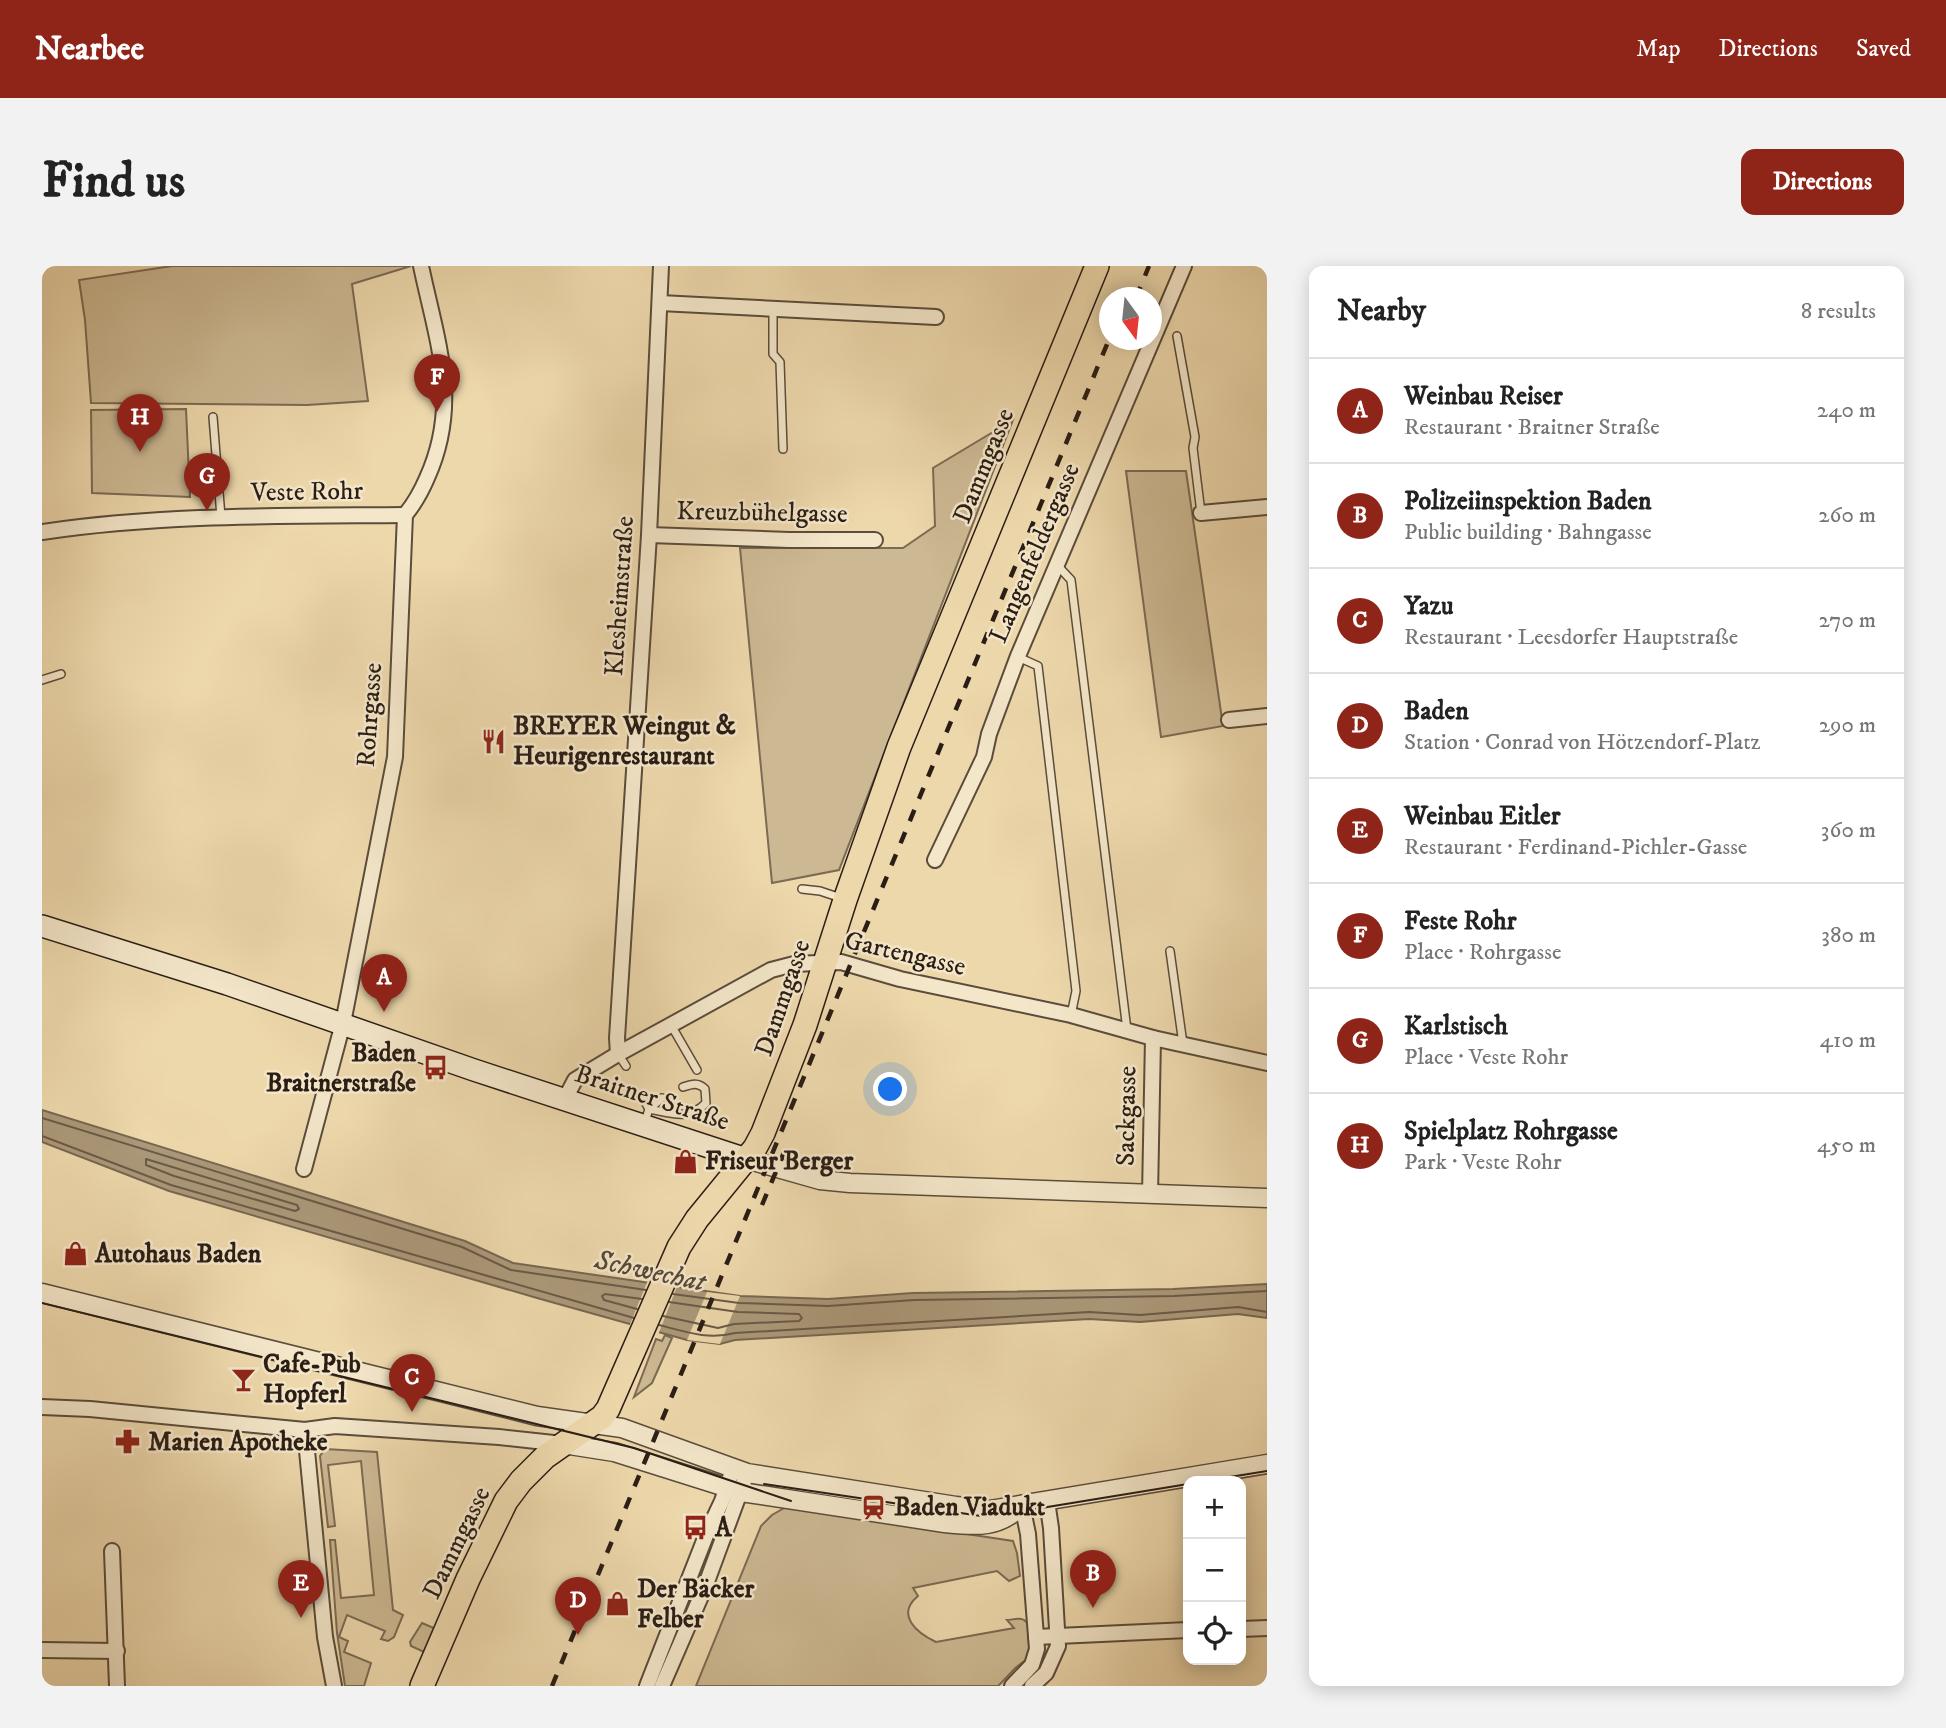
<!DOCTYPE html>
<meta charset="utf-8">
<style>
:root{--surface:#fff;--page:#f2f2f2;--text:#222;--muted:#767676;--line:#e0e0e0;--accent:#8f2418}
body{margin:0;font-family:"IM FELL DW Pica",serif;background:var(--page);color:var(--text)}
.controls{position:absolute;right:21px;bottom:21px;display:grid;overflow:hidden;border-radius:14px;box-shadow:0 4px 18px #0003}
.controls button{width:63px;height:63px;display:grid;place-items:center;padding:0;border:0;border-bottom:2px solid var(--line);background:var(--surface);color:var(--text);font:35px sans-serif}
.compass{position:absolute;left:1057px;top:21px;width:63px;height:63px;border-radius:50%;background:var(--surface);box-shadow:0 4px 18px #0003;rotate:165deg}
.you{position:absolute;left:849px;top:824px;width:24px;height:24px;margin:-18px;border:5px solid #fff;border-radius:50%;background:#1a73e8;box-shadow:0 0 0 10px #1a73e833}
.badge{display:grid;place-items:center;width:46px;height:46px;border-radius:50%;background:var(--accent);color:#fff;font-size:23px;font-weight:700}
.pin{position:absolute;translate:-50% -58px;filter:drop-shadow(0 2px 4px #0008)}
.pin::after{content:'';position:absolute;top:37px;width:24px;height:21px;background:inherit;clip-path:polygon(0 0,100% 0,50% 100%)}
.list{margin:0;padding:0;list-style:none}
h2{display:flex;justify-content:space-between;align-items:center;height:91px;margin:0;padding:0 28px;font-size:30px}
h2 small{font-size:23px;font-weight:400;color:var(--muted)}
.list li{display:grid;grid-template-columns:46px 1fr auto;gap:21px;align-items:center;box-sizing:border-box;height:105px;padding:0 28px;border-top:2px solid var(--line)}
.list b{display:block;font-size:26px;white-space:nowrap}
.list p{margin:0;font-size:23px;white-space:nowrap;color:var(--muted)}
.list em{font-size:23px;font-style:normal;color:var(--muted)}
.icon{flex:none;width:38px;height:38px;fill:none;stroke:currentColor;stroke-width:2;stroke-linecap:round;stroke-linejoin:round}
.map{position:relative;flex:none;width:1225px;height:1420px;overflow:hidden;border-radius:14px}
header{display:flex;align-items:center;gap:42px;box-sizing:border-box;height:98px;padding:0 35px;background:var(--accent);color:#fff}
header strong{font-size:33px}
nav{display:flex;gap:38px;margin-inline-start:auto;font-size:24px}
.intro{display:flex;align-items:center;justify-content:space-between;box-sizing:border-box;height:168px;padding:0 42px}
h1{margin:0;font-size:49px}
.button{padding:18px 32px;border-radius:14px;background:var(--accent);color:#fff;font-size:24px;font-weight:700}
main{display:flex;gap:42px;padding:0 42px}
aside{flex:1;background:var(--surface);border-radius:14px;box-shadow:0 4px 18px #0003}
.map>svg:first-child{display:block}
.green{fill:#ccb892;stroke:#7b6a54;stroke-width:2}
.water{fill:#ab9879;stroke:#776751;stroke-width:2}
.pier{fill:#edd8ac}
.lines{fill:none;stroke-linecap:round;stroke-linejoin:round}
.shore{stroke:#6a5a47;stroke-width:2}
.service-casing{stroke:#5b4c3b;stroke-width:10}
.minor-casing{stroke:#5b4c3b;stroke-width:18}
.tertiary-casing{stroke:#5b4c3b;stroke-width:21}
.secondary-casing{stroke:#2a1d15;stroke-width:24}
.primary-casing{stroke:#2a1d15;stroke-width:26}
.service{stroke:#f3e6c9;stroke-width:7}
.minor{stroke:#f3e6c9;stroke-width:14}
.tertiary{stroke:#f3e6c9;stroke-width:18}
.secondary{stroke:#f3e6c9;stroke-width:21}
.primary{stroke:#edd8ac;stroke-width:23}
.tram{stroke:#2a1d15;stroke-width:2}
.rail{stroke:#2a1d15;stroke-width:4.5;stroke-dasharray:12 12;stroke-linecap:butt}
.labels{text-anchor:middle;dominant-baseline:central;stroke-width:5;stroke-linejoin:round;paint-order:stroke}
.street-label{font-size:26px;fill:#2a1d15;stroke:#f3e6c9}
.poi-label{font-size:26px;font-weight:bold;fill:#2a1d15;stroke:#f3e6c9;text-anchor:start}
.water-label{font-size:28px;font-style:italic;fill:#574838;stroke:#f3e6c9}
</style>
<header>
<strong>Nearbee</strong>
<nav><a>Map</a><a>Directions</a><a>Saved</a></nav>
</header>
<div class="intro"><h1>Find us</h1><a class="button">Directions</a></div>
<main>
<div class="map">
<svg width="1225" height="1420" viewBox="0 0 1225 1420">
<rect width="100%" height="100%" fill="#edd8ac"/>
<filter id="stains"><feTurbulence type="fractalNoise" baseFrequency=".00286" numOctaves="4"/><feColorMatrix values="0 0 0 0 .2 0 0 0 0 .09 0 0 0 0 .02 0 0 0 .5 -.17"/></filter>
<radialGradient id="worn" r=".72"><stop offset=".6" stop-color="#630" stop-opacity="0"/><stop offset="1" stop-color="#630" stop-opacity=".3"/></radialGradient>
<!-- green -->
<g class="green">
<polygon points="130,0 369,0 310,18 326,135 265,139 49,137 43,54 37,14"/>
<polygon points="144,143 148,231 50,227 49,144"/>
<polygon points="971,154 797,604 730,617 698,282 861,282 893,260 891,202"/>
<polygon points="1084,205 1144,205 1181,460 1119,471"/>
<polygon points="623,1069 630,1072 610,1117 592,1131 614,1073 620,1075"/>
<polygon points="283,1183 335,1186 351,1344 361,1349 352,1371 346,1375 339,1373 343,1365 305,1349 297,1371 306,1375 302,1386 329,1397 322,1420 303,1420 295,1367 288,1274 293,1274 299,1332 332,1329 319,1195 286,1199 293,1260 286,1261 278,1190"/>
<path d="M 744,1241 L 971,1275 L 975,1287 L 978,1310 L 967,1315 L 955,1305 L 871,1322 L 876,1330 C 853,1349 875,1367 894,1376 L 972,1362 L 965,1354 C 970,1354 977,1351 982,1354 C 992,1359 989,1384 987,1393 C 974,1398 966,1411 956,1420 L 654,1420 L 719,1260 L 730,1249 Z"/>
<polygon points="380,1357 394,1363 382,1386 369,1380 368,1376"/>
</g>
<!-- water -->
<polygon class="water" points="0,844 423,975 471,997 698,1030 786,1033 871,1027 1131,1023 1225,1018 1225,1052 1196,1048 1098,1056 1047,1053 693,1074 678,1078 645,1074 495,1032 127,925 0,876"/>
<!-- pier -->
<g class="pier">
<polygon points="606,1014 636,1018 616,1069 587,1061"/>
<polygon points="665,1026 698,1030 678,1078 645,1074"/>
</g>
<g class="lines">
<!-- shore -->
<g class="shore">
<polyline points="0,852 420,981 469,1004 604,1024"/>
<polyline points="0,870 129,919 592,1052"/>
<polygon points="104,893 255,939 257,943 253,945 132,910 104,899"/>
<polyline points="631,1028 697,1037 786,1040 872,1034 1132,1030 1225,1025"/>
<polyline points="595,1043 562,1034 560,1030 563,1028 600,1033"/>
<polyline points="621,1050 676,1062 692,1058 757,1055 760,1052 757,1048 696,1046 627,1036"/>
<path d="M 617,1059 C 644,1066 666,1074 693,1067 L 1047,1046 L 1098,1049 L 1196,1041 L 1225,1046"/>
</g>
<defs>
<g id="service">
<polyline points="731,43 731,88 738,96 741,183"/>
<polyline points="1135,70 1153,171 1151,182 1159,247"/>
<polyline points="171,151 179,251"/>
<polyline points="1015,299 1029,314 1085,764"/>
<polyline points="976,391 996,400 1034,725 1029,749"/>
<polyline points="0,414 19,408"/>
<polyline points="760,623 778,625 799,632"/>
<polyline points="1128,685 1141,778"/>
<polyline points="629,759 655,804"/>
<polyline points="576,788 584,800"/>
<polyline points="601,832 607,843 602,859"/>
<path d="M 620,832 L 607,843 C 628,847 647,855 664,837 L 663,823 C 656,816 650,818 641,821"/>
</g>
<g id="minor">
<polyline points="618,37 894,51"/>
<polyline points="1159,247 1225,241"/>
<path d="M 0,266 C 120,248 242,250 363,249"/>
<polyline points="607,269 747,274 833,274"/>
<polyline points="1187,454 1225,450"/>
<polyline points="893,594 942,491 947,468 976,390 1142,0"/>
<polyline points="576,788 575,772 607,269 619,0"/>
<polyline points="523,833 533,814 576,788 729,704 752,698 799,696 858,713 1029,749 1111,772 1225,797"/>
<path d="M 262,903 L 301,757 L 353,491 L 363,249 C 373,237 379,226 385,212 C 419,137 395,76 379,0"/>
<polyline points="1108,929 1111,772"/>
<polyline points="0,1141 48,1143 263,1164 293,1160 457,1171 521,1178"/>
<polyline points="263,1164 283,1371 292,1420"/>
<polyline points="70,1285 75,1420"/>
<polyline points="1199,1363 1225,1362"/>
<polyline points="994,1371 1146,1364"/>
<polyline points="0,1384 75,1385"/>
<polyline points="605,1420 665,1267 680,1235 691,1203"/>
<polyline points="620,1420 663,1321 705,1207"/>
<polyline points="970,1420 990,1399 995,1383 986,1268 980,1239"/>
<polyline points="990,1420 1004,1407 1016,1380 1009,1262 1005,1235"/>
</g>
<g id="tertiary">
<polyline points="704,893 778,914 808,917 1225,932"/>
<polyline points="0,1027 495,1150 580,1162 705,1207 914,1240 948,1244 1225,1198"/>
<path d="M 521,1178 L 572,1186 L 699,1226 L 903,1257 C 933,1260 957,1263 980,1239"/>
</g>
<polyline id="secondary" points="0,660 185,718 432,804 704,893"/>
<polyline id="primary" points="380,1420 426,1313 464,1235 479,1215 503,1191 560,1151 566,1143 637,981 655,953 713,882 721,867 763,759 803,634 857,481 1055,0"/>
</defs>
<!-- service casing -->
<use href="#service" class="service-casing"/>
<!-- minor casing -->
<use href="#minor" class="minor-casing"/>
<!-- tertiary casing -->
<use href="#tertiary" class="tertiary-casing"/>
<!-- secondary casing -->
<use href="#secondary" class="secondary-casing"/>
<!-- primary casing -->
<use href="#primary" class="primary-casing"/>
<!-- service -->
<use href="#service" class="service"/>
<!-- minor -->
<use href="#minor" class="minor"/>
<!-- tertiary -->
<use href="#tertiary" class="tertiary"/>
<!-- secondary -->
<use href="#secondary" class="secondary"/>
<!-- primary -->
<use href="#primary" class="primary"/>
<!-- tram -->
<g class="tram">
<polyline points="0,1037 592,1182 749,1235"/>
<polyline points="1163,1215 1225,1205"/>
<polyline points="722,1218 939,1250 981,1245 1146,1218"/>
</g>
<!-- rail -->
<g class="rail">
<polyline points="1094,32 1107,0"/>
<polyline points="720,939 743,884"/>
<polyline points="510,1420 1068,71"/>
</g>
</g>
<!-- icons -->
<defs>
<symbol id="restaurant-bare" viewBox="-9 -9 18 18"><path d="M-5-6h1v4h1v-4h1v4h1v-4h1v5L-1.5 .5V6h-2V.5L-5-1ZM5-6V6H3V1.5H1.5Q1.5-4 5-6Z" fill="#8f2418" stroke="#f3e6c9" stroke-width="2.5" paint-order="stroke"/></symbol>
<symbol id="bus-bare" viewBox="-9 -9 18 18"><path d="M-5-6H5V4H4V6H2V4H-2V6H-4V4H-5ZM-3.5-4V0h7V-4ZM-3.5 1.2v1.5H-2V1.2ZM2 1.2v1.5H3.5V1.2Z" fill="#8f2418" stroke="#f3e6c9" stroke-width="2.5" paint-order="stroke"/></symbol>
<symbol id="shop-bare" viewBox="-9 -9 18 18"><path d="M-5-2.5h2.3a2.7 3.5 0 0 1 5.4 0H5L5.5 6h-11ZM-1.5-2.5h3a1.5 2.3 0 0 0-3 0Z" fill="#8f2418" stroke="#f3e6c9" stroke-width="2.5" paint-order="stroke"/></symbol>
<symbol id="bar-bare" viewBox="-9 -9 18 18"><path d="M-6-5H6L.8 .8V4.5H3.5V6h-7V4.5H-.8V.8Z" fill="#8f2418" stroke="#f3e6c9" stroke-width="2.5" paint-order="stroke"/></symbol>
<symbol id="pharmacy-bare" viewBox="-9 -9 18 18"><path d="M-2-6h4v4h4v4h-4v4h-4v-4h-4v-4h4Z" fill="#8f2418" stroke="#f3e6c9" stroke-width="2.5" paint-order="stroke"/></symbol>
<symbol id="station-bare" viewBox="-9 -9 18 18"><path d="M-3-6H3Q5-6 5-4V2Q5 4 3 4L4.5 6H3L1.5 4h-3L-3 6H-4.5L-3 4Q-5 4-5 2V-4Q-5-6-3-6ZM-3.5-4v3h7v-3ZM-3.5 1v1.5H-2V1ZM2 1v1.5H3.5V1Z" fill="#8f2418" stroke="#f3e6c9" stroke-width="2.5" paint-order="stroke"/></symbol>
</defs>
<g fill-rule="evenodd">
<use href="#restaurant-bare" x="434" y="458" width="35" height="35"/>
<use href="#bus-bare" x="376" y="784" width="35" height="35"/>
<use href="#shop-bare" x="626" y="878" width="35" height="35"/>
<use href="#shop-bare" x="16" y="970" width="35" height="35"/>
<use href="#bar-bare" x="184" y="1096" width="35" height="35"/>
<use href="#pharmacy-bare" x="68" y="1158" width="35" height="35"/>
<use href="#station-bare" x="814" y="1224" width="35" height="35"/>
<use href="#bus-bare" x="636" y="1244" width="35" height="35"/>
<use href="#shop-bare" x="558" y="1320" width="35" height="35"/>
</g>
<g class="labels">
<!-- street labels -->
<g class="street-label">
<text transform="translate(942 200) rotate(-68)">Dammgasse</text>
<text transform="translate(265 226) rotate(-1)">Veste Rohr</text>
<text transform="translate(720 247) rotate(1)">Kreuzbühelgasse</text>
<text transform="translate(993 287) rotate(-67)">Langenfeldergasse</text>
<text transform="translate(578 330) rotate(-86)">Klesheimstraße</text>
<text transform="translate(328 449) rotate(-86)">Rohrgasse</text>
<text transform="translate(863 688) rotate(13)">Gartengasse</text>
<text transform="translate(741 732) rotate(-71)">Dammgasse</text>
<text transform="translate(610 832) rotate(18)">Braitner Straße</text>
<text transform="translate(1085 850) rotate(-89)">Sackgasse</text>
<text transform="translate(415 1277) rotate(-64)">Dammgasse</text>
</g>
<!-- poi labels -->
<g class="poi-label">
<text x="471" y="460">BREYER Weingut &amp;<tspan x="471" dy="30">Heurigenrestaurant</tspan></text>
<text x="374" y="787" text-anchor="end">Baden<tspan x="374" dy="30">Braitnerstraße</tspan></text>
<text x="663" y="895">Friseur Berger</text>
<text x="53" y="988">Autohaus Baden</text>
<text x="221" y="1098">Cafe-Pub<tspan x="221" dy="30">Hopferl</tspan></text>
<text x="106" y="1176">Marien Apotheke</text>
<text x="852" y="1241">Baden Viadukt</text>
<text x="673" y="1262">A</text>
<text x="595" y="1323">Der Bäcker<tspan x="595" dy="30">Felber</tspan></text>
</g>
<!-- water labels -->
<g class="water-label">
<text transform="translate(608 1005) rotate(12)">Schwechat</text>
</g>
</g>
<rect width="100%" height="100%" filter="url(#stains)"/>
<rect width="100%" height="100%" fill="url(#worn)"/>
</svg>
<div class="controls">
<button>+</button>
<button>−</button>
<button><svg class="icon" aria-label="locate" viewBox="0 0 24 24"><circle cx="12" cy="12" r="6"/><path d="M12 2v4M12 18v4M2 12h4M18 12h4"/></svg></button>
</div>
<svg class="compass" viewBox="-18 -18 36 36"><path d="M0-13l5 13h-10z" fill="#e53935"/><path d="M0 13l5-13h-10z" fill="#767676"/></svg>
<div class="you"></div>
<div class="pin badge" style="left:342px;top:746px">A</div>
<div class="pin badge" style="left:1051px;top:1342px">B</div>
<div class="pin badge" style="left:370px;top:1146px">C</div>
<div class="pin badge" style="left:536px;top:1369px">D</div>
<div class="pin badge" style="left:259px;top:1352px">E</div>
<div class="pin badge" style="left:395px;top:146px">F</div>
<div class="pin badge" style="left:165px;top:245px">G</div>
<div class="pin badge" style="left:98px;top:186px">H</div>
</div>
<aside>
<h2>Nearby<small>8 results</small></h2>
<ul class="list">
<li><span class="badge">A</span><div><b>Weinbau Reiser</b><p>Restaurant · Braitner Straße</p></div><em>240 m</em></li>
<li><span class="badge">B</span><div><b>Polizeiinspektion Baden</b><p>Public building · Bahngasse</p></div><em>260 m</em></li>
<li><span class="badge">C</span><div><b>Yazu</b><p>Restaurant · Leesdorfer Hauptstraße</p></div><em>270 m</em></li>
<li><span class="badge">D</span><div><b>Baden</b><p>Station · Conrad von Hötzendorf-Platz</p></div><em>290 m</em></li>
<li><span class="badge">E</span><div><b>Weinbau Eitler</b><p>Restaurant · Ferdinand-Pichler-Gasse</p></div><em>360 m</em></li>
<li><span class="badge">F</span><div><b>Feste Rohr</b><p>Place · Rohrgasse</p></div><em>380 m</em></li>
<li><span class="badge">G</span><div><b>Karlstisch</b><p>Place · Veste Rohr</p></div><em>410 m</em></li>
<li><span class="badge">H</span><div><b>Spielplatz Rohrgasse</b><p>Park · Veste Rohr</p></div><em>450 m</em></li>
</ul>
</aside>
</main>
